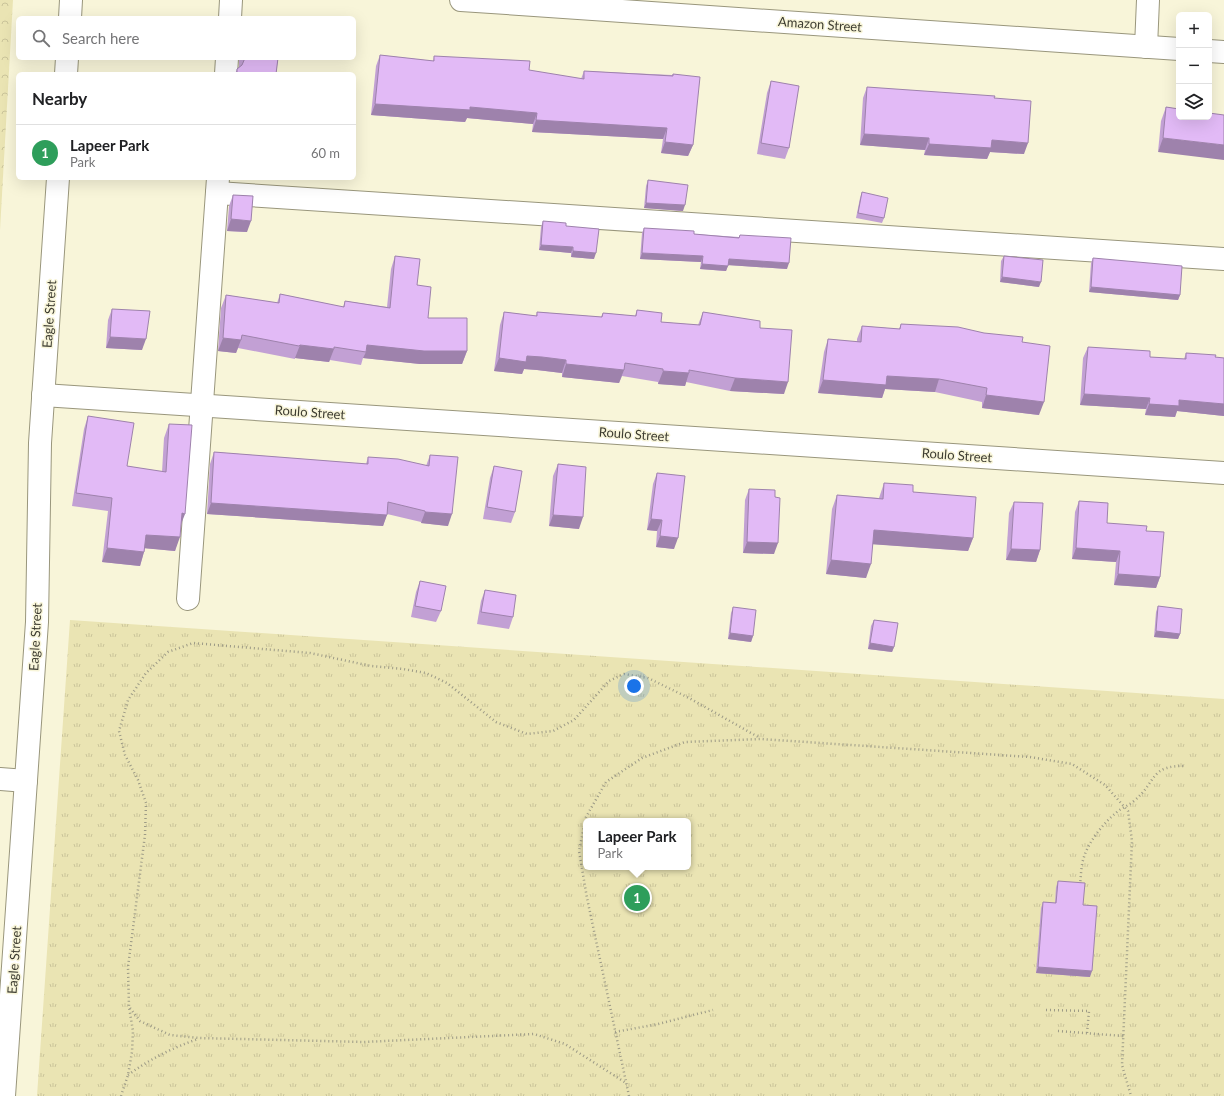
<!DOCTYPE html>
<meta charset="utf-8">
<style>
:root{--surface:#fff;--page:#f2f2f2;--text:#202124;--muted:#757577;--line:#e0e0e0;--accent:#8434a4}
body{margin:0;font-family:Lato,sans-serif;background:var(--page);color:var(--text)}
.controls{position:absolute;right:12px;top:12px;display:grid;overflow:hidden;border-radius:6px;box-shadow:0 4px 16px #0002}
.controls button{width:36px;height:36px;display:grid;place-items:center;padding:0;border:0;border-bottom:1px solid var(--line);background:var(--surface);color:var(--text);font:20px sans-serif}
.you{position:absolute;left:634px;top:686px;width:14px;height:14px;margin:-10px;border:3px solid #fff;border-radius:50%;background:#1a73e8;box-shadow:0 0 0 6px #1a73e833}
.badge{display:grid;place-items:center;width:26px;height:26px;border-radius:50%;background:var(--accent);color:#fff;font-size:13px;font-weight:700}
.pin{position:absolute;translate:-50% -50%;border:2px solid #fff;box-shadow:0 1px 4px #0006}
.popup{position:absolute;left:583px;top:818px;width:108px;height:52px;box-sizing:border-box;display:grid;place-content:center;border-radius:6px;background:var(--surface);filter:drop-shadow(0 1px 3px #0005);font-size:13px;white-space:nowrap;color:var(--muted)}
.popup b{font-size:15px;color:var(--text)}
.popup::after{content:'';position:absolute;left:50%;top:100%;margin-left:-8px;border:8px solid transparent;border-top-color:var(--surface)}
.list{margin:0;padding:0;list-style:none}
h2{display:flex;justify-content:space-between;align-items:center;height:52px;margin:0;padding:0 16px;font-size:17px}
h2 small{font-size:13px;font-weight:400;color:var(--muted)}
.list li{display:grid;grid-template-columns:26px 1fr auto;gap:12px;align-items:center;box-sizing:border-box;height:56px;padding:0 16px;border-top:1px solid var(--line)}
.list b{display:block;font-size:15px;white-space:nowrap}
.list p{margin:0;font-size:13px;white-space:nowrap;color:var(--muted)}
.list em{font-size:13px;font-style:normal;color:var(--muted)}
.icon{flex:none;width:22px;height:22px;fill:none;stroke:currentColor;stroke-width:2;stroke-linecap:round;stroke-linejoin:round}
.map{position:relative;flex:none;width:1224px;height:1096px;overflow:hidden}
.search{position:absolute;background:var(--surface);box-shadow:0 4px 16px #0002;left:16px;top:16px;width:340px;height:44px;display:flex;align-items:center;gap:10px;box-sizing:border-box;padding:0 14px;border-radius:6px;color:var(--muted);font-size:15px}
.panel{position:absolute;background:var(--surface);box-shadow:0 4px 16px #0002;left:16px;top:72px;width:340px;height:108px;border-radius:6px}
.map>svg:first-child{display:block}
.forest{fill:url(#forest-crowns)}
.park{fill:url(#park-tufts);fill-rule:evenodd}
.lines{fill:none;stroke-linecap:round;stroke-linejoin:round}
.minor-casing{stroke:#99967c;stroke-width:24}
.path{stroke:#9c9a86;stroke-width:2.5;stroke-dasharray:1 3;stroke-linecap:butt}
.minor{stroke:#fff;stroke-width:22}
.wall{fill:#c2a0d4}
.shaded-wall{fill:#9e82ac}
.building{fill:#e2baf6;stroke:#9e82ac}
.labels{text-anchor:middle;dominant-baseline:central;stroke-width:3;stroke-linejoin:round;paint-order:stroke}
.street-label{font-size:13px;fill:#3d3c31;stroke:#f8f5d9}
</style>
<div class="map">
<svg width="1224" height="1096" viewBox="0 0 1224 1096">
<defs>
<pattern id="forest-crowns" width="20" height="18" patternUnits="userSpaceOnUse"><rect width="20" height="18" fill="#eae4b3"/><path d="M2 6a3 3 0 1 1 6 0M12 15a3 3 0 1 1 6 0" fill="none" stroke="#cac49a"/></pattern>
<pattern id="park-tufts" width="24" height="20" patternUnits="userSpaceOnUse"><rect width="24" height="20" fill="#eae4b3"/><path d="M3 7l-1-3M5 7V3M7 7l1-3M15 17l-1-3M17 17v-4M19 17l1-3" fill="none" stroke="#cac49a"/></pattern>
</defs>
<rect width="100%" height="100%" fill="#f8f5d9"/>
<!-- forest -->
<polygon class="forest" points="0,0 13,0 0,230"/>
<!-- park -->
<path class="park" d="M 70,620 L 1224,699 L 1224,1096 L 37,1096 ZM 586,821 L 688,821 L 688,867 L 586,867 Z"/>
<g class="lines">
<defs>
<g id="minor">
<polyline points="461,0 1179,49"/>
<polyline points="70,18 71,0"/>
<polyline points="230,18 231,0"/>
<polyline points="1146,47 1148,0"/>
<polyline points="1209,51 1224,52"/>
<polyline points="66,74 67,58"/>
<polyline points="226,74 227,58"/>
<polyline points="217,193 1224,259"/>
<polyline points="43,395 1224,473"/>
<polyline points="188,599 218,178"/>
<polyline points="0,779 26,781"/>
<polyline points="4,1096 37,622 40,443 58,178"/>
</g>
</defs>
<!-- minor casing -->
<use href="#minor" class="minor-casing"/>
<!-- path -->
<g class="path">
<path d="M 1080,885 C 1081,876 1081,865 1084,857 C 1088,843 1104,822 1116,813 C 1121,808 1128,806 1134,801 C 1157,782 1149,765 1186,766"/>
<polyline points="130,1008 140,1021 170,1035 199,1038 364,1042 534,1034 565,1044 626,1083"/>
<polyline points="1046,1010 1089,1011 1087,1033"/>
<polyline points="1058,1031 1123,1036"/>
<polyline points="615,1032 658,1024 713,1010"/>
<path d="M 128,1075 C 150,1059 172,1048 198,1039"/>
<polyline points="121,1096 128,1075 132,1052 133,1031 129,1007 128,967 145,835 146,803 138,780 125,755 119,731 128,700 146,673 168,652 193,643 310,653 371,666 403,669 426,673 447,683 496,722 527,734 553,731 574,720 609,681 624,674 648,678 689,698 760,738"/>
<polyline points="629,1096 587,898 579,851 586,817 606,782 642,758 685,742 761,739 1030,757 1072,764 1105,785 1128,811 1132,841 1122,1065 1131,1096"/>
</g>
<!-- minor -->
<use href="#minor" class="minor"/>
</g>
<!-- wall -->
<g class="wall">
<polygon points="380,55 433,61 434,56 581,79 584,71 672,75 673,74 693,145 688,156 661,153 663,139 532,132 533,124 467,118 465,122 371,115 376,66"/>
<polygon points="239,58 278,58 276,74 235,74 237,69 239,67"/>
<polygon points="771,81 789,148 785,159 757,154 767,93"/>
<polygon points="867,87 994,98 1024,154 990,152 987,159 924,155 925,150 860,145 863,98"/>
<polygon points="1166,107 1179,109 1158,152 1161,121"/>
<polygon points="648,180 683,211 644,208 646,186"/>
<polygon points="862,192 884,218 882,223 856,218 860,198"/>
<polygon points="233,195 247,232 227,231 229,206"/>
<polygon points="543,221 566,226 594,259 571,257 571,253 539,250 541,227"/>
<polygon points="644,228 694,234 739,237 740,235 787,269 728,265 726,271 700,269 701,262 640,259 642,233"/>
<polygon points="395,256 417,285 428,318 467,351 462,364 420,364 363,358 361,365 330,360 329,362 295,358 295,359 238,348 236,353 218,351 221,308 226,295 277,303 280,294 343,307 345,301 387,307 391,269"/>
<polygon points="1004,256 1039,287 1000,282 1001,261"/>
<polygon points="1093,258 1180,295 1178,300 1089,292 1091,263"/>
<polygon points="112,309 142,350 106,348 108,320"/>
<polygon points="637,310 661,322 698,325 703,312 760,328 784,394 730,391 686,382 685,386 658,384 658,382 622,376 619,383 562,377 562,373 537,370 524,369 522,374 494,371 500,325 504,312 536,316 537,312 601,317 603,313 635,316"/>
<polygon points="901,324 1022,342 1039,415 982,408 982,402 935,392 885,389 882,398 818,393 824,352 828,339 857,342 857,339 862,326 899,329"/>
<polygon points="1088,347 1150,357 1184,359 1186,353 1215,357 1224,358 1224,416 1177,411 1175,417 1145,415 1146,409 1080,405 1083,358"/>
<polygon points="88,416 127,466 162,472 164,438 169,424 181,524 175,551 145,548 140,566 102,562 108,511 72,506 84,429"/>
<polygon points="214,452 366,464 368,457 426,466 430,455 448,526 421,523 421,522 387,514 383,526 207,514 210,464"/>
<polygon points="558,464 579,529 549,526 553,476"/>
<polygon points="494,466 515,512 511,523 483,519 490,478"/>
<polygon points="657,473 674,549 656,547 657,531 647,530 653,484"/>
<polygon points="884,483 913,492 973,538 968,551 873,544 866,578 826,574 832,509 837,495 879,498"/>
<polygon points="749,489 774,554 743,553 745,500"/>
<polygon points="1079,501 1107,523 1146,531 1160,577 1156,588 1114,585 1116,562 1072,559 1075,512"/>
<polygon points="1014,502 1040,550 1036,562 1006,560 1009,513"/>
<polygon points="420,581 441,611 436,622 411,617 416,592"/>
<polygon points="485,590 513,617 509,629 477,624 481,601"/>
<polygon points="1158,606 1180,634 1178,639 1154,637 1156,612"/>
<polygon points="733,607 753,636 751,642 728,639 731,613"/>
<polygon points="874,620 894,647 892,652 868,649 871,626"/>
<polygon points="1058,881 1083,905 1090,977 1036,973 1041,908 1043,902 1055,903 1056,887"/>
</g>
<!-- shaded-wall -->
<g class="shaded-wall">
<polygon points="375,104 470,107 537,113 533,124 467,118 465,122 371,115"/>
<polygon points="536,120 667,128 663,139 532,132"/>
<polygon points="864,134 929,138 925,150 860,145"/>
<polygon points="1163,138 1224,145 1224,160 1158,152"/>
<polygon points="992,140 1028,143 1024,154 990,152 987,159 924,155 929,144"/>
<polygon points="665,142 693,145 688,156 661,153"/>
<polygon points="646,203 685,205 683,211 644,208"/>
<polygon points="231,219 251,221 247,232 227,231"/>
<polygon points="541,245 573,247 571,253 539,250"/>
<polygon points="573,251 596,253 594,259 571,257"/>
<polygon points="642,253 703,256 701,262 640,259"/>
<polygon points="729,259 789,263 787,269 727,265"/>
<polygon points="702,264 728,266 726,271 700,269"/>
<polygon points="1002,277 1041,282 1039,287 1000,282"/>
<polygon points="1091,287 1180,295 1178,300 1089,292"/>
<polygon points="110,337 146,339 142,350 106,348"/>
<polygon points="223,338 241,340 236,353 218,351"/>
<polygon points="300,345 334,349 329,362 295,358"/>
<polygon points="367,345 467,351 462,364 420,364 363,358 366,352"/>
<polygon points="527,356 542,357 566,360 562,373 537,370 524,369 522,374 494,371 499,358"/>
<polygon points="566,364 624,370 619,383 562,377"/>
<polygon points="663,371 689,373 685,386 658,384"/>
<polygon points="887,376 939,379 935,392 885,389 882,398 818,393 823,380"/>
<polygon points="735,378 788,382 784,394 730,391"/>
<polygon points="1084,394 1150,398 1146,409 1080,405"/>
<polygon points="986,395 1044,402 1039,415 982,408"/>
<polygon points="1179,400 1224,404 1224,416 1177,411 1175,417 1145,415 1149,404"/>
<polygon points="211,503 387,515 383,526 207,514"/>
<polygon points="425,512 452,514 448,526 421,523"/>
<polygon points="182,513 185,514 180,527"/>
<polygon points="553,515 583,517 579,529 549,526"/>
<polygon points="651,519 662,520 657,531 647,530"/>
<polygon points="874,530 973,538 968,551 869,544"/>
<polygon points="146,535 180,537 175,551 142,548"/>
<polygon points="660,536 678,538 674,549 656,547"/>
<polygon points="747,542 778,543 774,554 743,553"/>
<polygon points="107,548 144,552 140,566 102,562"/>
<polygon points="1076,548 1120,551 1116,562 1072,559"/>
<polygon points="1011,549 1040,550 1036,562 1006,560"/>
<polygon points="831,560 871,564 866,578 826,574"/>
<polygon points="1118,574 1160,577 1156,588 1114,585"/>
<polygon points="1156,631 1180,634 1178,639 1154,637"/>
<polygon points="730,633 753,636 751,642 728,639"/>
<polygon points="870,643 894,647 892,652 868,649"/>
<polygon points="1038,967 1092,971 1090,977 1036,973"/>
</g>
<!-- building -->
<g class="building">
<polygon points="380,55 434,61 434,56 530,61 529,70 584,79 584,71 673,76 673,74 700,77 693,145 665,142 667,128 536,120 537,113 470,107 470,110 375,104"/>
<polygon points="245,58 278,58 276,74 237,74 237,69 242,65"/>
<polygon points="771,81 799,86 789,148 761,143"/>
<polygon points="867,87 995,96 994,98 1031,101 1028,143 992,140 991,148 929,144 929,138 864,134"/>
<polygon points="1166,107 1179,109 1179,117 1209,117 1209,113 1224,115 1224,145 1163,138"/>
<polygon points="648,180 688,185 685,205 646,203"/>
<polygon points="862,192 888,198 884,218 858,213"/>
<polygon points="233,195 253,196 251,221 231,219"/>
<polygon points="543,221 566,223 566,226 599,229 596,253 573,251 573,247 541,245"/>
<polygon points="644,228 694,231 694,234 739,238 740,235 791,238 789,263 729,259 728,266 702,264 703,256 642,253"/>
<polygon points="395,256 420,259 417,285 431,287 428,318 467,318 467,351 424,351 367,345 366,352 334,347 334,349 300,345 299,346 242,335 241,340 223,338 226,295 279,303 280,294 344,307 345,301 390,308"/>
<polygon points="1004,256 1043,260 1041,282 1002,277"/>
<polygon points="1093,258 1182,266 1180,295 1091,287"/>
<polygon points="112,309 150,311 146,339 110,337"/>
<polygon points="637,310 662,313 661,322 700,325 703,312 760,321 760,328 792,330 788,382 735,378 689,370 689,373 663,371 663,369 625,363 624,370 566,364 566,360 542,357 527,356 526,362 499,358 504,312 537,316 537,312 602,317 603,313 636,316"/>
<polygon points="901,324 958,327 984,333 1023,337 1022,342 1050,346 1044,402 986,395 987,388 939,379 887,376 886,385 823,380 828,339 861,342 862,326 900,329"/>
<polygon points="1088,347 1150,351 1150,357 1186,359 1186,353 1216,355 1215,357 1224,358 1224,404 1179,400 1179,406 1149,404 1150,398 1084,394"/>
<polygon points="88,416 134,423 127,466 166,472 169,424 192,425 185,514 182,513 180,537 146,535 144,552 107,548 112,498 76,493"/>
<polygon points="214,452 368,464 368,457 398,459 429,466 430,455 458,457 452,514 425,512 425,511 388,502 387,515 211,503"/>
<polygon points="558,464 586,467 583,517 553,515"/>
<polygon points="494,466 522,471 515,512 487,507"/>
<polygon points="657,473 685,476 678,538 660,536 662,520 651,519"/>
<polygon points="884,483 913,485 913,492 976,497 973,538 874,530 871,564 831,560 837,495 883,499"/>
<polygon points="749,489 775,490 775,497 780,498 778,543 747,542"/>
<polygon points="1079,501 1108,503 1107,523 1147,526 1146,531 1164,532 1160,577 1118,574 1120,551 1076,548"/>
<polygon points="1014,502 1043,503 1040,550 1011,549"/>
<polygon points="420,581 446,586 441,611 415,606"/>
<polygon points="485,590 516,595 513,617 481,612"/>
<polygon points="1158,606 1182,609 1180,634 1156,631"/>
<polygon points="733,607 756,610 753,636 730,633"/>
<polygon points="874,620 898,623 894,647 870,643"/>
<polygon points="1058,881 1085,883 1083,905 1097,906 1092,971 1038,967 1043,902 1056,903"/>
</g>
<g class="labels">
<!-- street labels -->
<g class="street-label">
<text transform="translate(820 24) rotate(4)">Amazon Street</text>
<text transform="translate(49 314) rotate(-86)">Eagle Street</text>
<text transform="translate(310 412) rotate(4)">Roulo Street</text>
<text transform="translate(634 434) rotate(4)">Roulo Street</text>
<text transform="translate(957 455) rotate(4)">Roulo Street</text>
<text transform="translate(35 637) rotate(-87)">Eagle Street</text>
<text transform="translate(14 960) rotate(-86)">Eagle Street</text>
</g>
</g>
</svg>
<div class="controls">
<button>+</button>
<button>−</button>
<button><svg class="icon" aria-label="layers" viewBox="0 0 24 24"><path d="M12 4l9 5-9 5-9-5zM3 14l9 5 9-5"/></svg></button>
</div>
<div class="you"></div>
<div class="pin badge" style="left:637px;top:898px;background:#2e9e5b">1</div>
<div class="popup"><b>Lapeer Park</b>Park</div>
<div class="search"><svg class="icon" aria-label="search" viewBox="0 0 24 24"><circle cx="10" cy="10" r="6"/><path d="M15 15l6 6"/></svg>Search here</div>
<section class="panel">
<h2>Nearby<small></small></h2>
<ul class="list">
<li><span class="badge" style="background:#2e9e5b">1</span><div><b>Lapeer Park</b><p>Park</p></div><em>60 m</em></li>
</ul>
</section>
</div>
